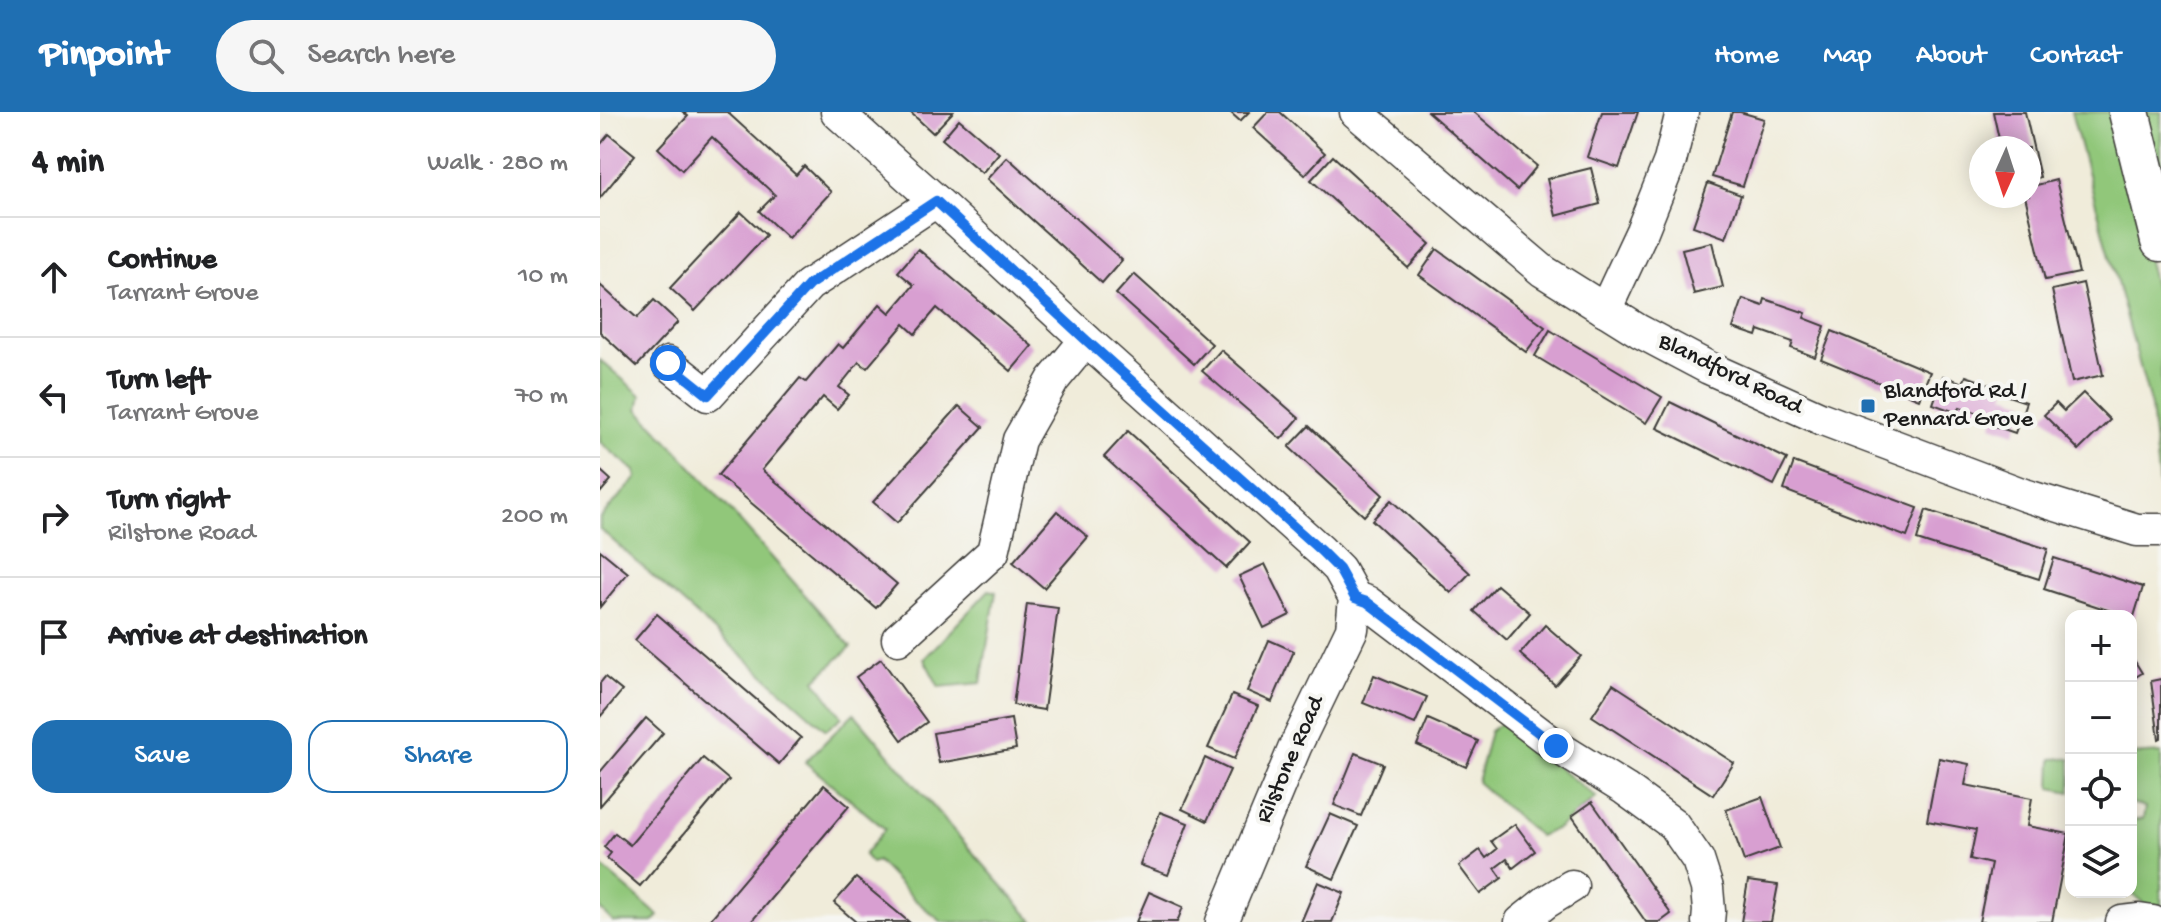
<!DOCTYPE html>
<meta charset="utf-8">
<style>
:root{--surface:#fff;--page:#f6f6f6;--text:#202124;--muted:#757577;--line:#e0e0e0;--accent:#1f6fb2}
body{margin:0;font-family:"Gochi Hand",sans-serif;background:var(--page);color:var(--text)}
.controls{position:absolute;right:24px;bottom:24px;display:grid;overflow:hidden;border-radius:16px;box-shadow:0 4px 20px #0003}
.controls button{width:72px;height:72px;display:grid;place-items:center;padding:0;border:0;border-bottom:2px solid var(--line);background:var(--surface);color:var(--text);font:40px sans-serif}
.compass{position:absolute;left:1369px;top:24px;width:72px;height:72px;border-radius:50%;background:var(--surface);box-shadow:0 4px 20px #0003;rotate:183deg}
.stop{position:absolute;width:24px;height:24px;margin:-18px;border:6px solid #1a73e8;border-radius:50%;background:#fff}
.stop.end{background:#1a73e8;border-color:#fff;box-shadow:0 2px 8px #0008}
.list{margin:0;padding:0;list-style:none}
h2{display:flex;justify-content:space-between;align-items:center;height:104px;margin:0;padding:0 32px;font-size:34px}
h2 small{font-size:26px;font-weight:400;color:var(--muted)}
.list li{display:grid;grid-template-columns:52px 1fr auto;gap:24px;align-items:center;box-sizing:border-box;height:120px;padding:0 32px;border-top:2px solid var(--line)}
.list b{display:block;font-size:30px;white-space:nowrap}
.list p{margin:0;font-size:26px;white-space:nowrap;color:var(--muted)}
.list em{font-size:26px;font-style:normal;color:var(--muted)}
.actions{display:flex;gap:16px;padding:24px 32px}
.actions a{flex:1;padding:18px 0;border:2px solid var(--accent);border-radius:24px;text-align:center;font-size:28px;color:var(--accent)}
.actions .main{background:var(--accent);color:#fff}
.icon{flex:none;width:44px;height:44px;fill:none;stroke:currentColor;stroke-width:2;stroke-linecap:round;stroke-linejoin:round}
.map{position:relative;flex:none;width:1561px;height:810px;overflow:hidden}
header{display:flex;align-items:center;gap:48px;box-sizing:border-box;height:112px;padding:0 40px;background:var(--accent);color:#fff}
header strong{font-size:38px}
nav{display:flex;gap:44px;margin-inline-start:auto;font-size:28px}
.search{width:560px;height:72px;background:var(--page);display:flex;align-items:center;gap:20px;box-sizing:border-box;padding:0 28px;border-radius:44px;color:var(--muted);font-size:30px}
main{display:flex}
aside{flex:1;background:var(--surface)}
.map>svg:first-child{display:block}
.green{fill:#91c77a;stroke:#56724b;stroke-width:2}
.building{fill:#d89fd1}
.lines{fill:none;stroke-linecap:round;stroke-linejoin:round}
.minor-casing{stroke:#3c3b38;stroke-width:35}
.major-casing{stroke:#3c3b38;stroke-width:43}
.minor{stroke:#fff;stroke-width:32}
.major{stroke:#fff;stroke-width:40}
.route{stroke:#1a73e8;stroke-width:10}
.poi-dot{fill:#1f6fb2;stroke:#f6f6f2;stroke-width:3}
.labels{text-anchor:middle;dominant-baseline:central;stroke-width:8;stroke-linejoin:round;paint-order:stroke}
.street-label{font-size:24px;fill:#1c1c1c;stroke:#f6f6f2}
.poi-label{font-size:24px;fill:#1c1c1c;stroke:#f6f6f2;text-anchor:start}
</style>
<header>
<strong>Pinpoint</strong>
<div class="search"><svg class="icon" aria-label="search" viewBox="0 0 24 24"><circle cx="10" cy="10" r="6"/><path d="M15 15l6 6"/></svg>Search here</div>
<nav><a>Home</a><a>Map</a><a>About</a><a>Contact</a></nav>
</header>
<main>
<aside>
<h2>4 min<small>Walk · 280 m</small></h2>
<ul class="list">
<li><svg class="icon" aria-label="ahead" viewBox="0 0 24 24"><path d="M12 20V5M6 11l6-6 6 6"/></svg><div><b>Continue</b><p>Tarrant Grove</p></div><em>10 m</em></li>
<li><svg class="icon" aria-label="left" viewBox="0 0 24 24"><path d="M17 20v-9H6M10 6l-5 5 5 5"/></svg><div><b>Turn left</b><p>Tarrant Grove</p></div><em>70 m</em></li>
<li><svg class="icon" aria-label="right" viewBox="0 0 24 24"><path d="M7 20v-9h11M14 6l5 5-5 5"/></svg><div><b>Turn right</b><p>Rilstone Road</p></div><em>200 m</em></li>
<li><svg class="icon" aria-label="arrive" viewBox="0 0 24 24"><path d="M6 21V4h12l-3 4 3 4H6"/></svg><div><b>Arrive at destination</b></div></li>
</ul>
<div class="actions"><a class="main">Save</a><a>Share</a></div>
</aside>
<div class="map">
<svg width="1561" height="810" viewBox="0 0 1561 810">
<rect width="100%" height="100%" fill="#f6f6f2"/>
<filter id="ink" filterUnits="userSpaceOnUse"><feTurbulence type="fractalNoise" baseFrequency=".0125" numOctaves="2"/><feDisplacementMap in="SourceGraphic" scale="16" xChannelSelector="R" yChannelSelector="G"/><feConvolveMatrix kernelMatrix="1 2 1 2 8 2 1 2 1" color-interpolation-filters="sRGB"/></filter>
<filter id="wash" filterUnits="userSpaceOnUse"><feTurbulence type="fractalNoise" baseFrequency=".006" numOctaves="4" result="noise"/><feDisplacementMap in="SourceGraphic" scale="32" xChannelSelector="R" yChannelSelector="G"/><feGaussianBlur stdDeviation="1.8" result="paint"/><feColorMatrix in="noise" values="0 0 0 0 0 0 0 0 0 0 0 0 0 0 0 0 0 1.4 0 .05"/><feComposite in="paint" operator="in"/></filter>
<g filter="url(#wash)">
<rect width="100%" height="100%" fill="#f0ecda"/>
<!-- green -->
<g class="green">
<polygon points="1471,0 1512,0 1561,203 1561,373 1559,374 1551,295"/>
<polygon points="1544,0 1561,0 1561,72"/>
<polygon points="0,248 41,283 38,297 94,357 251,535 215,568 242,605 226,618 0,417 0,406 37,366 35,359 0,330"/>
<polygon points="389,478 396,480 381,571 339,575 324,547"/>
<polygon points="254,601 347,711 434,810 342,810 315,788 277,749 271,751 264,743 285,717 205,650"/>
<polygon points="901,611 996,685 958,716 939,724 877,670 890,619"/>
<polygon points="1561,641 1561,794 1546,793 1530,780 1531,709 1543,707 1545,695 1531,691 1531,643"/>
<polygon points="1471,646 1471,680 1451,676 1452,647"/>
<polygon points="0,753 59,804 53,810 13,810 0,797"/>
</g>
<g id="blocks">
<!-- building -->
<g class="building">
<polygon points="83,0 127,0 196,63 204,54 231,80 188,126 159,99 175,83 112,25 82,58 58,36 88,4"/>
<polygon points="310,0 353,0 333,21"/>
<polygon points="630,0 649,0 640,9"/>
<polygon points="668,0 680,0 725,41 705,63 653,16"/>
<polygon points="828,0 874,0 937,54 917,78"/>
<polygon points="1002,0 1038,0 1019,56 987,45"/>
<polygon points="1132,0 1140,0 1164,7 1143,74 1112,65"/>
<polygon points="1393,0 1425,0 1440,65 1429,68 1429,36 1401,36"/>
<polygon points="359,7 399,41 382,61 342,27"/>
<polygon points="9,22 35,43 0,86 0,33"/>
<polygon points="733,44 830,132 808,156 711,68"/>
<polygon points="407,45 522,148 502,171 387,67"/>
<polygon points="991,56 1000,92 956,104 947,67"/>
<polygon points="1456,68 1479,161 1445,168 1425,84 1429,84 1429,75"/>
<polygon points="1108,71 1141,83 1126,126 1093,114"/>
<polygon points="141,100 166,123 95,199 70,176"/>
<polygon points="1112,130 1123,175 1094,182 1082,137"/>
<polygon points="318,137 432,234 411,259 337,196 315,222 304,212 267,256 259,250 239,275 249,283 237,297 223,285 162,358 297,472 276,496 118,363 200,266 206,270 238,232 243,236 280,192 290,201 314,173 298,160"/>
<polygon points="837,137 945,215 926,240 819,163"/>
<polygon points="534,162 612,232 594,252 516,182"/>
<polygon points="1483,171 1503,263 1472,270 1452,178"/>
<polygon points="0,173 37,206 54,188 78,210 37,254 0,220"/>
<polygon points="1143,187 1163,194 1165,187 1206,201 1204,206 1225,214 1215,245 1191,236 1193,230 1159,218 1157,224 1133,216"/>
<polygon points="950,218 1062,285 1046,311 935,244"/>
<polygon points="1232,219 1330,260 1319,287 1221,247"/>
<polygon points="621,238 699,306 681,327 602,259"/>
<polygon points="1343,264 1363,271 1366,264 1407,278 1405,283 1426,290 1415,321 1392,313 1394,306 1360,295 1358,301 1333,292"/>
<polygon points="1483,281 1510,308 1479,338 1444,303 1456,291 1464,299"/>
<polygon points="1070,290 1187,347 1174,373 1057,316"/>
<polygon points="359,294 383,315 297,411 273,390"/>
<polygon points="709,314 783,383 764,404 689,335"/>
<polygon points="528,319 650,430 626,456 504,345"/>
<polygon points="1194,350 1318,396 1307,425 1184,378"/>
<polygon points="0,358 11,368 0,381"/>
<polygon points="791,388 870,461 851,481 772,408"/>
<polygon points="1326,398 1448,437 1439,467 1317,428"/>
<polygon points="457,399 488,425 444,476 413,450"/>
<polygon points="0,438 28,461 0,495"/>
<polygon points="1454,446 1543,475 1532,511 1531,504 1526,504 1444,477"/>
<polygon points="665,452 690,503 664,516 639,464"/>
<polygon points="897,473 930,501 907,528 874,499"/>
<polygon points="427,492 458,496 444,598 413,593"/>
<polygon points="57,502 201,626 179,652 35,528"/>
<polygon points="945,513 981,544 955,573 920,542"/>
<polygon points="669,528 694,539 672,590 647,579"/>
<polygon points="1531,543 1542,561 1531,568"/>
<polygon points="281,547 327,610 302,628 256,565"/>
<polygon points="774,563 827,585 815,612 763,591"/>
<polygon points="5,565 22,579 0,605 0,571"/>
<polygon points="1561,567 1561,626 1559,627 1551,569"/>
<polygon points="1013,572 1134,651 1113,683 992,604"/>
<polygon points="632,583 658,594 634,647 608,636"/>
<polygon points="46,606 63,621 0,694 0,660"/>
<polygon points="411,607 416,637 339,651 333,621"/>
<polygon points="828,607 878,629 866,655 817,633"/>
<polygon points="755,641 783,652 761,704 734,693"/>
<polygon points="103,646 129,668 40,774 7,746 11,741 4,735 15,721 30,733"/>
<polygon points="605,646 630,658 607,709 582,697"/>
<polygon points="1339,646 1369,652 1365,673 1432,686 1427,714 1469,722 1452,810 1379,810 1391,752 1370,747 1376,718 1327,709"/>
<polygon points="224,673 249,694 151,810 108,810"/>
<polygon points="1162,685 1180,736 1144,749 1126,698"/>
<polygon points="992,690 1071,802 1060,810 1046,810 972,704"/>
<polygon points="560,700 588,711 568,763 540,753"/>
<polygon points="730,702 758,714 734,767 706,754"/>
<polygon points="915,712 935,739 913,756 907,747 895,756 902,766 880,782 859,754 880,738 886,746 897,737 891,729"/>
<polygon points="256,766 309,810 256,810 234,791"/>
<polygon points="1148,769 1178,773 1171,810 1141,810"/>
<polygon points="718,770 744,781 732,810 701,810"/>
<polygon points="549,780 583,795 577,810 536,810"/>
</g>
</g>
</g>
<g filter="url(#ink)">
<use href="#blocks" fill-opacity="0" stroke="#3c3b38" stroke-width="2"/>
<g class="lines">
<defs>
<g id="minor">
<polyline points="237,0 336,89 486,228 721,439 739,457 755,486 752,517 695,635 622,810"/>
<polyline points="756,0 943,159 1039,219 1109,256 1220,306 1424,383 1537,418 1561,418"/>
<polyline points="1005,198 1042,119 1070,49 1082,0"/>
<polyline points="68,251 108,283 209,173 336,89"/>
<polyline points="755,486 767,490 956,634 1025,677 1073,712 1098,748 1107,776 1109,799 1108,810"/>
<polyline points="298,527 393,440 419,328 453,268 486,228"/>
<polyline points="921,810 946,790 972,774"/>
<polyline points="1522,810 1539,808 1553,810"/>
</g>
<polyline id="major" points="1529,0 1561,129"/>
</defs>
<!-- minor casing -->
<use href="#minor" class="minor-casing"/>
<!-- major casing -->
<use href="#major" class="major-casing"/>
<!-- minor -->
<use href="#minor" class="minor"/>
<!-- major -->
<use href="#major" class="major"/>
</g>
</g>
<g class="lines" filter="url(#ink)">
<!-- route -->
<polyline class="route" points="68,251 108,283 209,173 336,89 486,228 721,439 739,457 755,486 767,490 956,634"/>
</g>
<!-- markers -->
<rect class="poi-dot" x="1260" y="286" width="16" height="16" rx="4"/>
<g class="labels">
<!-- street labels -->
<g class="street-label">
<text transform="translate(1130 263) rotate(26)">Blandford Road</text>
<text transform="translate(691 648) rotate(-66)">Rilstone Road</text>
</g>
<!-- poi labels -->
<g class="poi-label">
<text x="1284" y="280">Blandford Rd /<tspan x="1284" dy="28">Pennard Grove</tspan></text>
</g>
</g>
</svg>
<div class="controls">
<button>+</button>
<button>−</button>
<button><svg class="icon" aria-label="locate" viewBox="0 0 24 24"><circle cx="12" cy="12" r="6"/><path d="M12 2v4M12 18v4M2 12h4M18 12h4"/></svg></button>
<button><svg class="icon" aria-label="layers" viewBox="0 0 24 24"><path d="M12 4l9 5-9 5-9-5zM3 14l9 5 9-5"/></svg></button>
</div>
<svg class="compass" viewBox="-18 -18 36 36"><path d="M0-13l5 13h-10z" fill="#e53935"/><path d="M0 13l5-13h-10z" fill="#757577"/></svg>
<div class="stop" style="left:68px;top:251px"></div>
<div class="stop end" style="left:956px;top:634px"></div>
</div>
</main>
